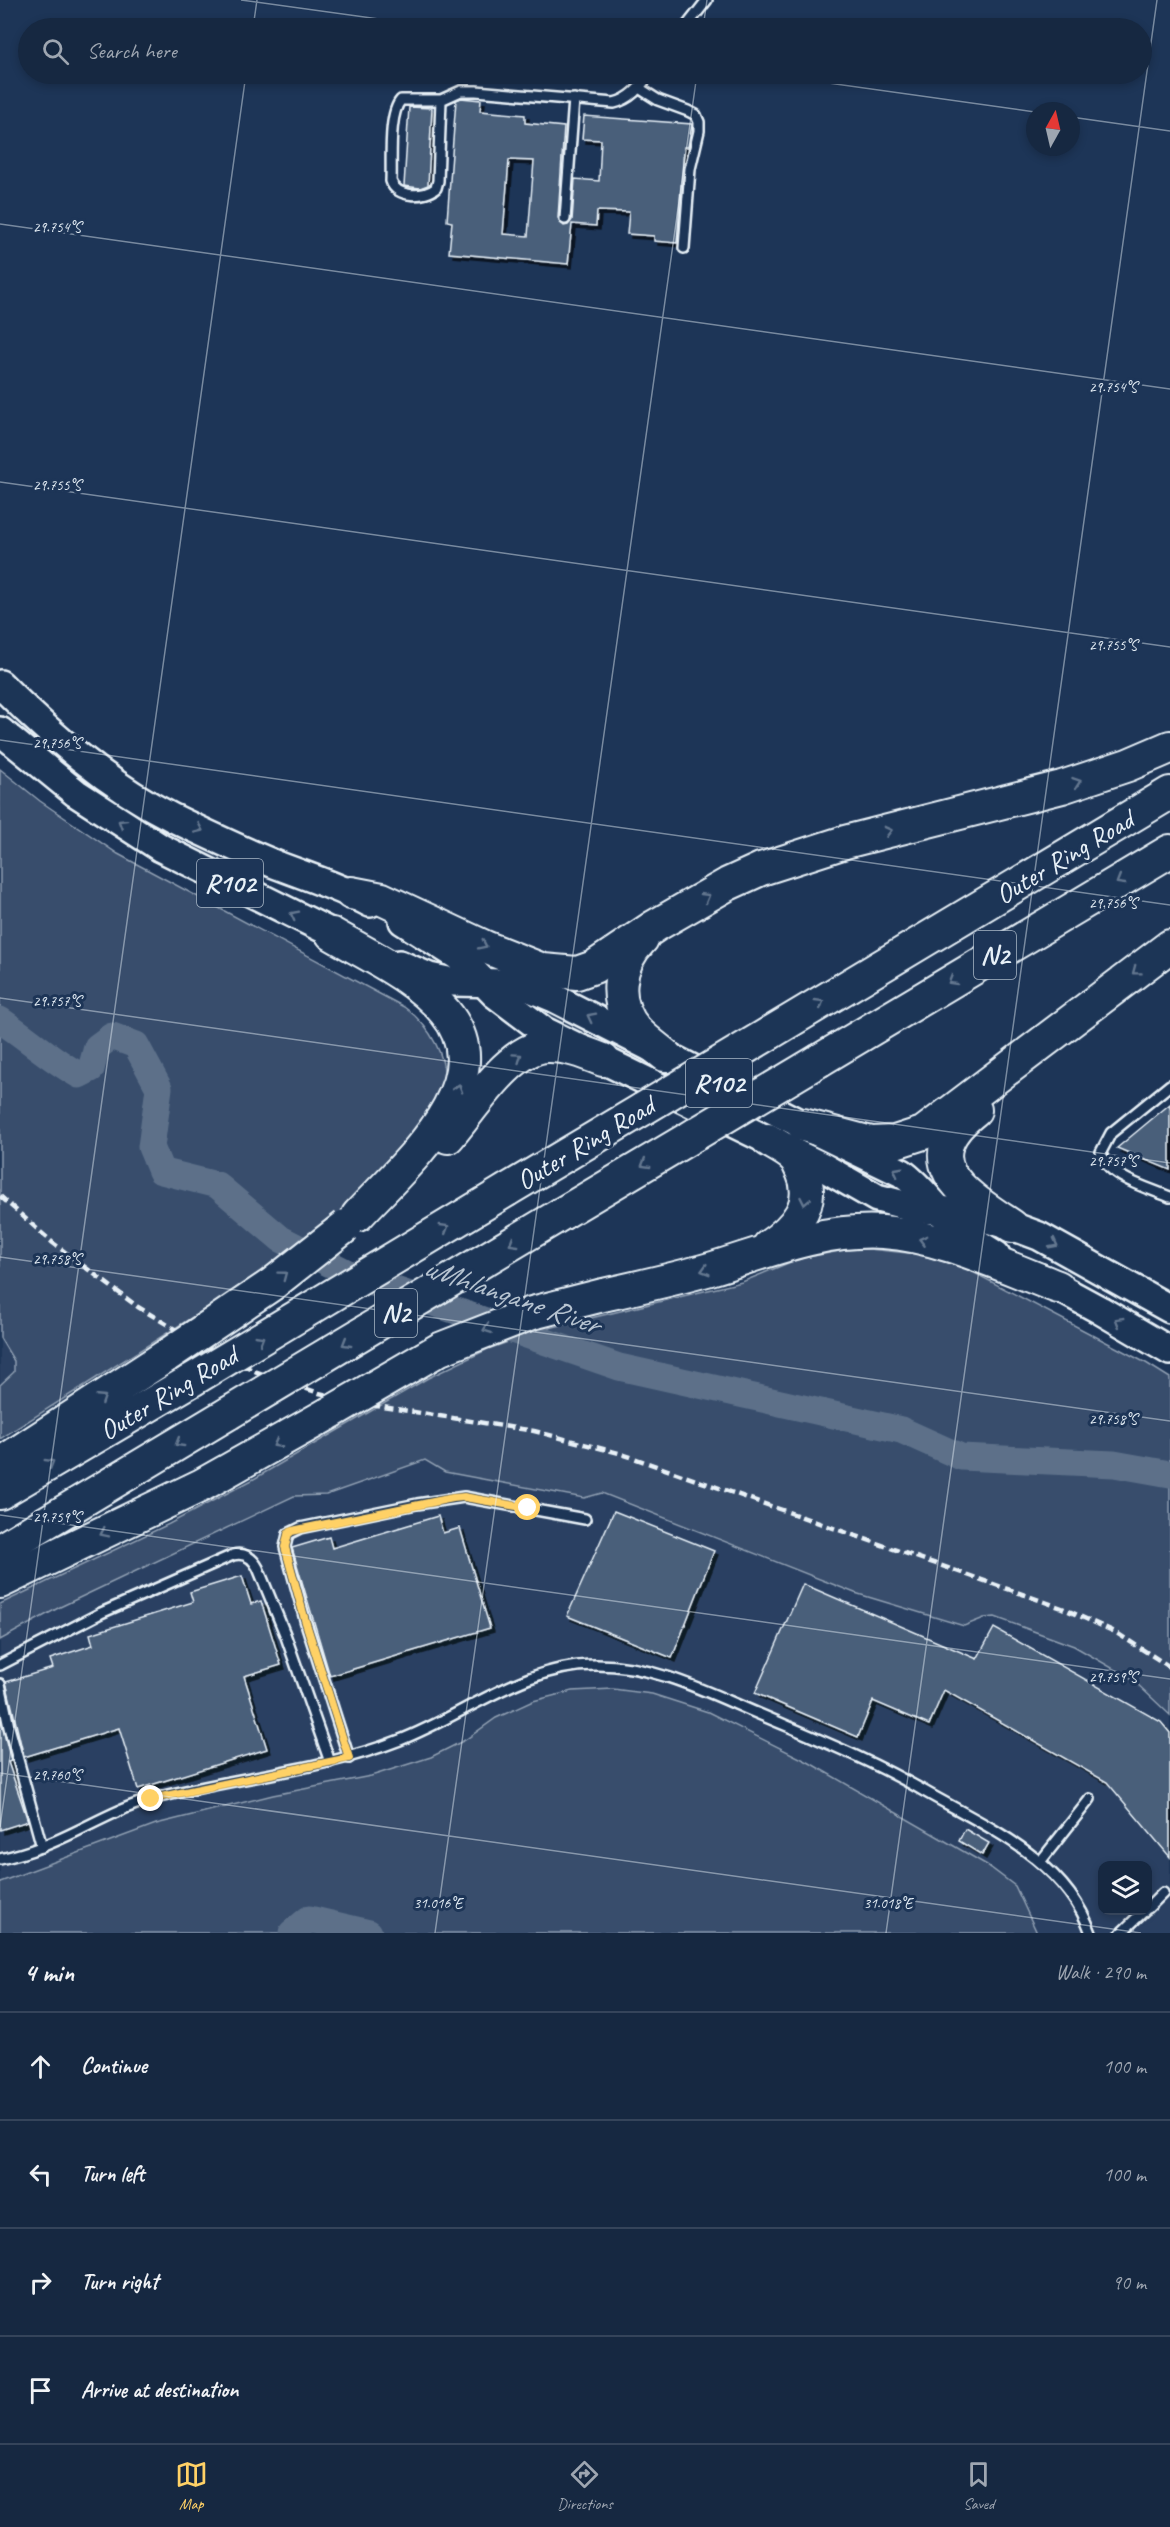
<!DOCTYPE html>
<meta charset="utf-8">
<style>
:root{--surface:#162841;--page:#1f3048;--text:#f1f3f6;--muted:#9ea6b1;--line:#35445a;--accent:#ffd166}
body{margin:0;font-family:Caveat,sans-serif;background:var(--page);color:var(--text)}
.controls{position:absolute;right:18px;bottom:18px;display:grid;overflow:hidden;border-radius:12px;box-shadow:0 3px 9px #0003}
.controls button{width:54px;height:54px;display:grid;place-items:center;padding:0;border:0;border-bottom:2px solid var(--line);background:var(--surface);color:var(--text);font:30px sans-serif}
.compass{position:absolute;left:1026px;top:102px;width:54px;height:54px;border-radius:50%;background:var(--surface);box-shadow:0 3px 9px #0003;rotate:8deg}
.stop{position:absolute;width:18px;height:18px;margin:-14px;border:4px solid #ffd166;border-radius:50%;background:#fff}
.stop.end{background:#ffd166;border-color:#fff;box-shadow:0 2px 6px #0008}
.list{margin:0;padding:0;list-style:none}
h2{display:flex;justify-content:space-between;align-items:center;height:78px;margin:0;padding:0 24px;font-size:26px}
h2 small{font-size:20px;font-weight:400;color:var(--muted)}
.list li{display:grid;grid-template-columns:39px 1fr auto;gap:18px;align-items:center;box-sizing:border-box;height:108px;padding:0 24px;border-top:2px solid var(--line)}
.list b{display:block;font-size:22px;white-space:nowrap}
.list em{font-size:20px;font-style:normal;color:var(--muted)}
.icon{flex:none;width:33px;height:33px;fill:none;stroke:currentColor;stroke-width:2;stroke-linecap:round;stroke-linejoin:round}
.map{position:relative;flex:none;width:1170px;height:1933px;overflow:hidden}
.search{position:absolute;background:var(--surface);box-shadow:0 3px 9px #0003;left:18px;right:18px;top:18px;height:66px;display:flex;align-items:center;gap:15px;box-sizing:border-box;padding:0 21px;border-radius:33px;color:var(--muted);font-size:22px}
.sheet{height:510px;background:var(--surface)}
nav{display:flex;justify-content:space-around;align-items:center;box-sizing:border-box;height:84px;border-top:2px solid var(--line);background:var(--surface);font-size:16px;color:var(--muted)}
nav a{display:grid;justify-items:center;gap:3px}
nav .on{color:var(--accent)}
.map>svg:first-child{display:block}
.built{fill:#2a4162;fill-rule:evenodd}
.green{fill:#374d6c;stroke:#909fb2;stroke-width:1.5}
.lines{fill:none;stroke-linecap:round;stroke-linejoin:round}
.river{stroke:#5d7089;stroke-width:27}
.building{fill:#495e7a;stroke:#e8f1f8;stroke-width:1.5;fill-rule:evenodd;filter:url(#shadow)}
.lane-casing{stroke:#e8f1f8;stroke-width:14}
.primary-casing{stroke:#e8f1f8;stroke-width:32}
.highway-casing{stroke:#e8f1f8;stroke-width:36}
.lane{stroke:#1d3557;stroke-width:9}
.primary{stroke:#1d3557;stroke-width:27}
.highway{stroke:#1d3557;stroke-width:32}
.rail{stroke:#e8f1f8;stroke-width:4.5;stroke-dasharray:9 4.5;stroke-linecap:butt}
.highway-bridge-casing{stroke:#e8f1f8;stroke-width:36;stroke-linecap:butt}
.highway-bridge{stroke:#1d3557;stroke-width:32}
.oneway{stroke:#64778f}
.route{stroke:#ffd166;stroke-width:8}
.ticks{fill:none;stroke:#e8f1f8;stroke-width:1.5;stroke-opacity:0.45}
.labels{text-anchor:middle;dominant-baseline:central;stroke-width:6;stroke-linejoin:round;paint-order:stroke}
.shield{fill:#1d3557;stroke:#abb9c8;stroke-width:1.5}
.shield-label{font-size:27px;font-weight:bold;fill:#e8f1f8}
.street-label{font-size:28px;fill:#e8f1f8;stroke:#1d3557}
.water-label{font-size:30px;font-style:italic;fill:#b7c4d1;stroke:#1d3557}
.ticks-label{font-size:15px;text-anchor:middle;fill:#e8f1f8;stroke:#1d3557;stroke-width:6;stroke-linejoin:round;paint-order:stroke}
</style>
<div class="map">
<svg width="1170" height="1933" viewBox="0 0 1170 1933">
<defs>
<filter id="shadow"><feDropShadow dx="4" dy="4" stdDeviation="0" flood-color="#0009"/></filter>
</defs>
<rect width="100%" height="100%" fill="#1d3557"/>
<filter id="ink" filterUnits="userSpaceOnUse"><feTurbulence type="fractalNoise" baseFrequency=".0167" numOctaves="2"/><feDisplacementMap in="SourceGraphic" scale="12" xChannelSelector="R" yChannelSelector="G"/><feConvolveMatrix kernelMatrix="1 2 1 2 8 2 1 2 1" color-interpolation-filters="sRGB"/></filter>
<g filter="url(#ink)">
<!-- built -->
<g class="built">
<polygon points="0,1338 15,1361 14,1372 0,1385"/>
<path d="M 425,1460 L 445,1472 L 584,1498 L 602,1493 L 855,1593 L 964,1626 L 984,1618 L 995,1617 L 1074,1646 L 1133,1680 L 1170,1716 L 1170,1933 L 1037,1933 L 1015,1886 L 987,1865 L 808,1762 L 633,1690 L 613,1689 L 572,1691 L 552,1695 L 514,1709 L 496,1718 L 465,1740 L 431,1757 L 371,1776 L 273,1795 L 156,1824 L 0,1882 L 0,1640 L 60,1607 L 294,1496 L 326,1495 ZM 1102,1866 L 1148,1866 L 1148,1910 L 1102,1910 Z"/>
</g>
<!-- green -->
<g class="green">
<path d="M 0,769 L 40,801 L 118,854 L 404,1007 C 428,1024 453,1061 441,1093 C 431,1117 413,1135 396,1154 C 385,1167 374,1180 362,1192 C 307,1248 238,1288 172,1330 C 115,1366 57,1403 0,1439 L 0,1385 L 14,1372 L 14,1361 L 0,1338 Z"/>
<polygon points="869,1249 918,1254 965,1268 1146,1363 1170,1378 1170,1715 1133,1680 1074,1646 995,1617 984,1618 964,1626 855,1593 602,1493 584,1498 445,1472 425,1460 326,1495 294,1496 60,1607 0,1640 0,1604 169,1524 252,1480 428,1378 488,1349 549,1328 742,1282 798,1259 845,1250"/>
<polygon points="613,1689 652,1694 708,1712 808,1762 987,1865 1015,1886 1037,1933 0,1933 0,1882 156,1824 273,1795 371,1776 431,1757 465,1740 496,1718 533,1701 572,1691"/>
</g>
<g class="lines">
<!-- river -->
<g class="river">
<path d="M 0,1020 C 28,1038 49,1058 79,1075 L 91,1069 L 97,1047 L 112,1036 L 136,1045 L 159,1088 L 151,1147 L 161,1171 L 217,1185 L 281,1239 L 352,1275 L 619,1367 L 901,1430 L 961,1457 L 1114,1464 L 1170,1474"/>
<polyline points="292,1933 309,1919 369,1933"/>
</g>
</g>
<!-- building -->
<g class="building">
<path d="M 461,98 L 481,100 L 480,111 L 525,115 L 525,123 L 564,127 L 558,218 L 564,226 L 568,225 L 572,220 L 575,179 L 599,181 L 601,140 L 582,139 L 584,116 L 692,124 L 688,147 L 684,147 L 677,243 L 654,241 L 654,236 L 627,234 L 629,212 L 597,211 L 596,226 L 572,224 L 568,264 L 449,253 L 452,222 L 447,221 L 456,100 ZM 509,160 L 534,161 L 528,236 L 503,234 Z"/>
<polygon points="409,107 432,108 428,185 420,188 404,186"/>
<polygon points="1170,1104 1170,1170 1117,1148"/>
<polygon points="614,1511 714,1551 672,1658 567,1616"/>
<polygon points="438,1516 443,1533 460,1528 490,1628 330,1676 292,1548 329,1537 332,1548"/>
<polygon points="242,1576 251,1604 261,1601 281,1665 244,1676 267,1749 138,1789 119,1728 24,1757 6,1682 53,1668 50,1659 93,1645 90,1634 193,1602 190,1592"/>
<polygon points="803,1584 977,1659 994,1628 1161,1722 1170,1733 1170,1857 1107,1782 944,1690 929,1725 873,1701 858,1737 755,1693"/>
<polygon points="0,1717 11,1761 8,1762 28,1821 0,1830"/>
<polygon points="965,1829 989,1843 982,1855 959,1841"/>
</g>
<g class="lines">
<defs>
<g id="lane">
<polyline points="685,28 707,0"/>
<polyline points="639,88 658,100 688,111 696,115 699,122 699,131 690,169 684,248"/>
<path d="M 441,100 L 438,181 L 436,188 C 425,198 396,198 391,181 C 392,161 388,114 401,100 L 441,100 L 461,91 L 476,91 L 614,103 C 631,99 640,87 650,74"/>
<polyline points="565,219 574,99"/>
<path d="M 1170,1085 L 1111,1133 L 1101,1152 C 1105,1177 1149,1188 1170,1197"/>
<path d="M 0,1665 L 101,1613 L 233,1555 C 244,1552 253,1558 258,1568 L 285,1634 L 330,1762"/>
<polyline points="0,1684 9,1727 42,1847"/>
<polyline points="349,1758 305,1620 285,1547 288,1534 300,1528 417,1504 464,1497 585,1519"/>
<path d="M 0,1859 C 14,1856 28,1852 41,1847 C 79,1833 112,1810 152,1799 C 234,1777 321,1771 400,1740 C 465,1715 525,1664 597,1665 C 655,1665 707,1692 759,1714 C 815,1738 871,1760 924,1791 C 987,1827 1065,1859 1091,1933"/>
<polyline points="1040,1862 1090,1799"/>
<polyline points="1148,1908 1163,1893"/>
<polyline points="1121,1933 1145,1910"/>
</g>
<g id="primary">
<path d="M 0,684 C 51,735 107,785 173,818 C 207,834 242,851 277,865 C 308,877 340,887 370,903"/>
<polyline points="0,731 76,793 161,848 350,942"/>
<polyline points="403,921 458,956 495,994 544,1031 823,1167 877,1198 920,1209 963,1212 1012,1226 1039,1236 1170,1309"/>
<path d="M 399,964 L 429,977 L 452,982 L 505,983 L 530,988 L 554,998 L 803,1125 L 902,1173 C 917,1184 927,1197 939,1210 C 956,1228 975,1243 996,1255"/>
<polyline points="1041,1278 1100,1310 1170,1351"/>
</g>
<g id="highway">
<polyline points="351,893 382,899 485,947 543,970 577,973 594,967 655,926 728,884 761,869 845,842 1062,787 1128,765 1170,747"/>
<path d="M 332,934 C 370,956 416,977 445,1012 C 504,1082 402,1167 358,1215"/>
<path d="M 642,939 C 617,964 612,1002 636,1030 C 644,1039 655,1047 665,1055"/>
<polyline points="770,1033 1170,793"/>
<polyline points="820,1060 1170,851"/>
<path d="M 975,1110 C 909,1162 966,1195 1012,1226"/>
<polyline points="803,1125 871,1143 895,1142 923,1133 1170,946"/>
<path d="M 448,1137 C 472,1110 511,1045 549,1046 C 568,1046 585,1053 603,1060"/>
<path d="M 768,1140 C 776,1145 789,1151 795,1158 C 798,1161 800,1168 802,1171 C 817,1204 795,1228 769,1246"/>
<polyline points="507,1190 643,1109"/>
<polyline points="563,1213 696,1134"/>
<path d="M 603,1295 C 639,1287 675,1279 710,1269 C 767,1252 822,1228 883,1232 C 943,1236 1002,1266 1058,1287"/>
<polyline points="0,1464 166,1356"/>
<polyline points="0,1493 192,1380"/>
<polyline points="0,1550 229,1413"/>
<polyline points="0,1582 202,1485 328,1414"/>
</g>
</defs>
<!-- lane casing -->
<use href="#lane" class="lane-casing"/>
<!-- primary casing -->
<use href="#primary" class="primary-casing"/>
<!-- highway casing -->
<use href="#highway" class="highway-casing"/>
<!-- lane -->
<use href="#lane" class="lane"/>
<!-- primary -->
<use href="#primary" class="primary"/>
<!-- highway -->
<use href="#highway" class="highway"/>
<!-- rail -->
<polyline class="rail" points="0,1196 53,1243 138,1307 203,1346 257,1372 319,1393 377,1406 534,1431 619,1453 1062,1608 1115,1632 1170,1667"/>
<defs>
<g id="highway-bridge">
<polyline points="643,1109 770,1033"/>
<polyline points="696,1134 820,1060"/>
<polyline points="166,1356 271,1285 346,1226"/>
<polyline points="192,1380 507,1190"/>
<polyline points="229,1413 563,1213"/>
<polyline points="328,1414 440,1349 532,1313 603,1295"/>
</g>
</defs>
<!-- highway-bridge casing -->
<use href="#highway-bridge" class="highway-bridge-casing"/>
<!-- highway-bridge -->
<use href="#highway-bridge" class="highway-bridge"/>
</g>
<!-- one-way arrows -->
<defs><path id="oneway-chevron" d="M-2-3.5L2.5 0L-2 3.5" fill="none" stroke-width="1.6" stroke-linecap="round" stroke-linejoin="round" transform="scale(1.5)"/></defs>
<g class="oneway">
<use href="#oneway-chevron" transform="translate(1077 782) rotate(-19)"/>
<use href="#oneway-chevron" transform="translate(122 823) rotate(-148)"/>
<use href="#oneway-chevron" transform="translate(199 829) rotate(24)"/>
<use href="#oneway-chevron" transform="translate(888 831) rotate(-14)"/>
<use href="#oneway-chevron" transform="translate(1120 881) rotate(149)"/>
<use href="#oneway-chevron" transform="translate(706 897) rotate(-30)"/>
<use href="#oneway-chevron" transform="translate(294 915) rotate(-153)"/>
<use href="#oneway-chevron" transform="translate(483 945) rotate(26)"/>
<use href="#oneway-chevron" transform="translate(1136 971) rotate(143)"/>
<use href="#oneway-chevron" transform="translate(952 981) rotate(149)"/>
<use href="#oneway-chevron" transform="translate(820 1003) rotate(-31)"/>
<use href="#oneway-chevron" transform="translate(591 1017) rotate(-153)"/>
<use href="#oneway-chevron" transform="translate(518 1057) rotate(-35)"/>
<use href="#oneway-chevron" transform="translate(458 1088) rotate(-73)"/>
<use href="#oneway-chevron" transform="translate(645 1164) rotate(149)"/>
<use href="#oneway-chevron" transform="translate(897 1171) rotate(-152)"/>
<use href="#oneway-chevron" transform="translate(805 1201) rotate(101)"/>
<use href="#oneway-chevron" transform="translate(445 1228) rotate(-31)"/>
<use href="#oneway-chevron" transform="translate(923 1240) rotate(-166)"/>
<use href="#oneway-chevron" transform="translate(513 1243) rotate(149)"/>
<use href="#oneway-chevron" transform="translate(1054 1244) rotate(28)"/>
<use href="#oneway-chevron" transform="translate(705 1270) rotate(164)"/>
<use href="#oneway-chevron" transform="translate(283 1275) rotate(-37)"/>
<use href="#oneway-chevron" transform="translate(1119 1321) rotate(-149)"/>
<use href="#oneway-chevron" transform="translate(487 1329) rotate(160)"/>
<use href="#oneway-chevron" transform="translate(260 1339) rotate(-31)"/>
<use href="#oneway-chevron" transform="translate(346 1343) rotate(149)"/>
<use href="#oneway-chevron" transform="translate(102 1398) rotate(-33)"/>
<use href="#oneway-chevron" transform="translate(179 1443) rotate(149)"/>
<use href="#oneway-chevron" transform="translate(277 1444) rotate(151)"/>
<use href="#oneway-chevron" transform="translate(50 1463) rotate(-31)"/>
<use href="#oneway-chevron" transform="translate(104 1533) rotate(154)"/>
</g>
</g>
<g class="lines" filter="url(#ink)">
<!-- route -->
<polyline class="route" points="151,1799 349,1758 305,1620 285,1547 288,1534 292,1531 453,1498 464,1497 528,1508"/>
</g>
<!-- ticks -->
<path class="ticks" d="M 241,0 L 444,28M 253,28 L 257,0M 703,28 L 707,0M 764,74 L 1035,112M 1071,117 L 1170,131M 0,224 L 1170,389M 0,482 L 1170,647M 0,740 L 1170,905M 0,998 L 1170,1163M 0,1257 L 1170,1421M 0,1515 L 1170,1679M 0,1773 L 1141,1933M 0,1827 L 246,74M 435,1933 L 697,74M 886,1933 L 1157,0"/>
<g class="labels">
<!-- shield labels -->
<g class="shield">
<rect x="197" y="859" width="66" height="48" rx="4.5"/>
<rect x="974" y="931" width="42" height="48" rx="4.5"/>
<rect x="686" y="1059" width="66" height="48" rx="4.5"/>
<rect x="375" y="1289" width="42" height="48" rx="4.5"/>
</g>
<g class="shield-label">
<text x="230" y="883">R102</text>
<text x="995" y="955">N2</text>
<text x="719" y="1083">R102</text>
<text x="396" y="1313">N2</text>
</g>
<!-- street labels -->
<g class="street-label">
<text transform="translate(1064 857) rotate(-31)">Outer Ring Road</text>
<text transform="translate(585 1143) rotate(-31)">Outer Ring Road</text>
<text transform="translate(168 1393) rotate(-31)">Outer Ring Road</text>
</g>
<!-- water labels -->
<g class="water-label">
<text transform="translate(511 1295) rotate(19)">uMhlangane River</text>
</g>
</g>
<g class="ticks-label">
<text x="57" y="232">29.754°S</text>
<text x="1113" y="392">29.754°S</text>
<text x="57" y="490">29.755°S</text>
<text x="1113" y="650">29.755°S</text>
<text x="57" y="748">29.756°S</text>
<text x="1113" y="908">29.756°S</text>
<text x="57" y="1006">29.757°S</text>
<text x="1113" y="1166">29.757°S</text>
<text x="57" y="1264">29.758°S</text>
<text x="1113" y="1424">29.758°S</text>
<text x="57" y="1522">29.759°S</text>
<text x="1113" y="1682">29.759°S</text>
<text x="57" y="1780">29.760°S</text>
<text x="438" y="1908">31.016°E</text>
<text x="888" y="1908">31.018°E</text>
</g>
</svg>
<div class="controls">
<button><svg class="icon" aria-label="layers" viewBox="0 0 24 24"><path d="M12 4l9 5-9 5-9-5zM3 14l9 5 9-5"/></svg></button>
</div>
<svg class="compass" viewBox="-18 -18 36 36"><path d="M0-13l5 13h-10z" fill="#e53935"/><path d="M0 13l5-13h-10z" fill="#9ea6b1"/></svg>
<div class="stop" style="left:528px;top:1508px"></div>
<div class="stop end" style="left:151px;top:1799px"></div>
<div class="search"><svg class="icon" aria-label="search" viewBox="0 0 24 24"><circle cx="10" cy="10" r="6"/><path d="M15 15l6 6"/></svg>Search here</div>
</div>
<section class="sheet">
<h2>4 min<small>Walk · 290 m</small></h2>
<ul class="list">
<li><svg class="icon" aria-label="ahead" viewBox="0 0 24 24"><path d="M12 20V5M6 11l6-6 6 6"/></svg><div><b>Continue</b></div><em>100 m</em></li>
<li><svg class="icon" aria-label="left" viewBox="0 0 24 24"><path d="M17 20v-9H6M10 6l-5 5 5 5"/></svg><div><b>Turn left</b></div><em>100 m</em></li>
<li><svg class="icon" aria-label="right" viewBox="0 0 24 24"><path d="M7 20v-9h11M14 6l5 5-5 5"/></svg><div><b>Turn right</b></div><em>90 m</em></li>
<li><svg class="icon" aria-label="arrive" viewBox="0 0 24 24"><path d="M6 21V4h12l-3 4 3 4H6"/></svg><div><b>Arrive at destination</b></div></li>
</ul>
</section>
<nav>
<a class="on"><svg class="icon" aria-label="map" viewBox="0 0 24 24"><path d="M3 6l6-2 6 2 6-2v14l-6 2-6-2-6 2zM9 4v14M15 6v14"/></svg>Map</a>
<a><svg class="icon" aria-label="directions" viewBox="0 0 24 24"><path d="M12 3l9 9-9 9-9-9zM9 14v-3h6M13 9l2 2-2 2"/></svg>Directions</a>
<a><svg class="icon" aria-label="saved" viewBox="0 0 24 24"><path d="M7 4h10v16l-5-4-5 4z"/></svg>Saved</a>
</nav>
